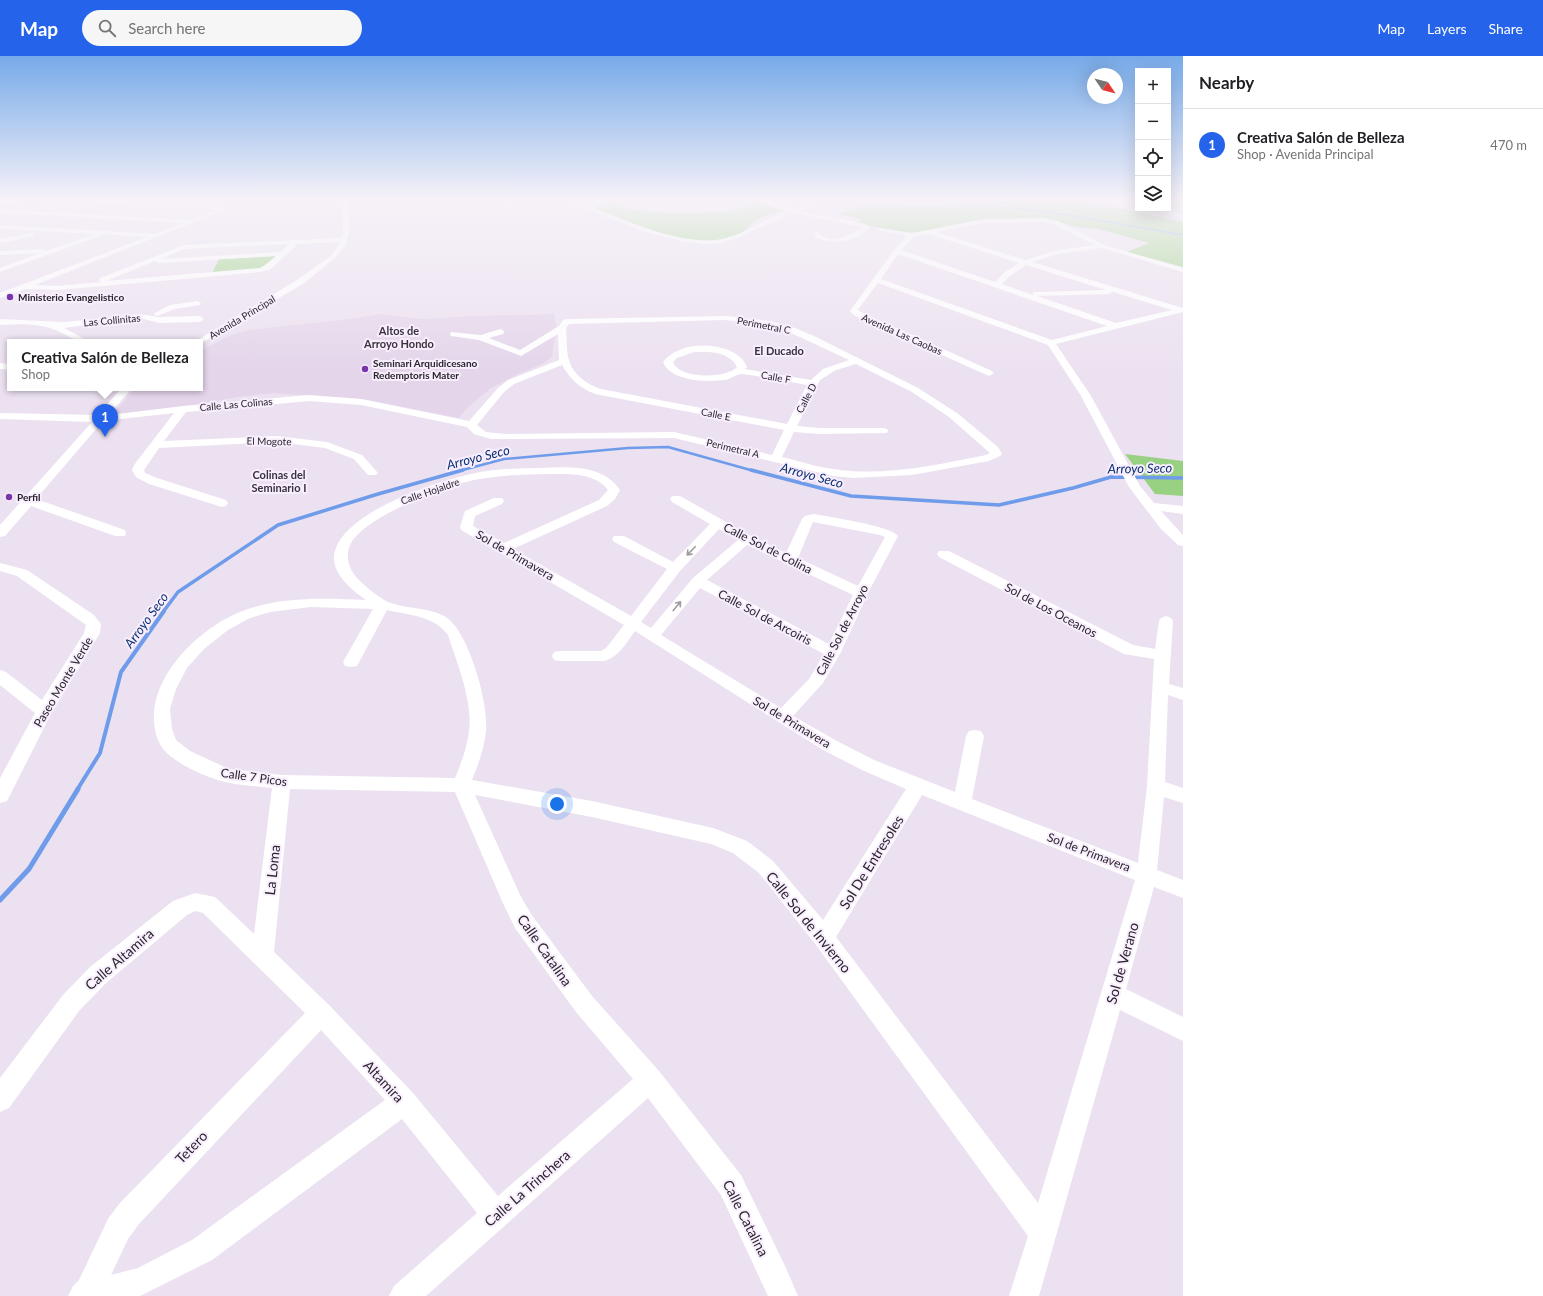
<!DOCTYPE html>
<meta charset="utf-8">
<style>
:root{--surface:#fff;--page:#f6f6f6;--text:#202124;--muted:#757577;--line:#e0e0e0;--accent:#2563eb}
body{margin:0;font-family:Lato,sans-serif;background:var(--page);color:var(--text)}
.controls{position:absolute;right:12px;top:12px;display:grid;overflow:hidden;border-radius:0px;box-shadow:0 4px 16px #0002}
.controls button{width:36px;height:36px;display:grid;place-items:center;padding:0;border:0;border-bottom:1px solid var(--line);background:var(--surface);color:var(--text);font:20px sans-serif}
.compass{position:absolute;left:1087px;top:12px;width:36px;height:36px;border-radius:50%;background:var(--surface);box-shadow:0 4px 16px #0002;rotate:125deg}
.you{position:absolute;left:557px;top:748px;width:14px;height:14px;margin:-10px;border:3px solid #fff;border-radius:50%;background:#1a73e8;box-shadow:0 0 0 6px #1a73e833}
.badge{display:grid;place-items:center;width:26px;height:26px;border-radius:50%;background:var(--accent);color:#fff;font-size:13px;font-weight:700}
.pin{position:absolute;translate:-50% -33px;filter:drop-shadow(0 1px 2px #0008)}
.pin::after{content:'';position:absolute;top:21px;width:14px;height:12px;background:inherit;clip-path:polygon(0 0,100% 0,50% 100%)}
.popup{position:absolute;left:7px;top:283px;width:196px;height:52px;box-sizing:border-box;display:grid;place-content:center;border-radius:0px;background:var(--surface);filter:drop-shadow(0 1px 3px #0005);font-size:13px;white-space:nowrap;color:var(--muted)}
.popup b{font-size:15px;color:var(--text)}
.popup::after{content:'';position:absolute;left:50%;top:100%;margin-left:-8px;border:8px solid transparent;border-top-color:var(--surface)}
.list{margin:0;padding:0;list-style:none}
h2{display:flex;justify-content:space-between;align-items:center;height:52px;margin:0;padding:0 16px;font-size:17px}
h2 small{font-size:13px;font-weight:400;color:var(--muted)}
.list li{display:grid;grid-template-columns:26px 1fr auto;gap:12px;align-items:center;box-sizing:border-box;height:72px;padding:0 16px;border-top:1px solid var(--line)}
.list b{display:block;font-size:15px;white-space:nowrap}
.list p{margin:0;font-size:13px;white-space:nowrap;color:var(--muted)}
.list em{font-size:13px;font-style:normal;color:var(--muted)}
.icon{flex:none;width:22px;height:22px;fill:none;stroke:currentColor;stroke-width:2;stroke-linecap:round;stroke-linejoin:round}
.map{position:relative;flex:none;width:1183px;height:1240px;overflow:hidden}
header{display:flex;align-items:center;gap:24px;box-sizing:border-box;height:56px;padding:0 20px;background:var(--accent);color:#fff}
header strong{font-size:19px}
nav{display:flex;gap:22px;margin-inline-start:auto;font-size:14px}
.search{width:280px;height:36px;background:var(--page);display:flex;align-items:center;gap:10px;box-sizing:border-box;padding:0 14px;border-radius:22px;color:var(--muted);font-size:15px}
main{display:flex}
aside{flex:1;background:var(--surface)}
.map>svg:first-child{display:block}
.built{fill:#e4d5ea}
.green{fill:#99d183}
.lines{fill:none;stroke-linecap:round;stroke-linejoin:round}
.stream-far4{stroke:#6f9cea;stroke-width:1.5}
.stream-far3{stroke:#6f9cea;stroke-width:2.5}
.stream-far2{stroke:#6f9cea;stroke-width:3.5}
.stream-far1{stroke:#6f9cea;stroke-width:4}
.stream{stroke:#6f9cea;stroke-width:5}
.street{fill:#fff;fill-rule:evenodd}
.oneway{stroke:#9f9da0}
.poi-dot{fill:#7836aa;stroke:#f9eefd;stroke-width:1.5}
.labels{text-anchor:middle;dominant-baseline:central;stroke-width:4;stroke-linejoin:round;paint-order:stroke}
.far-poi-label{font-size:10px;font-weight:bold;fill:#29252b;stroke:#f9eefd;text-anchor:start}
.far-street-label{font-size:10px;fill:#29252b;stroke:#f9eefd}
.far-neighbourhood-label{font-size:11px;font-weight:bold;fill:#3a323e;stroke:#f9eefd}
.street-label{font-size:12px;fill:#29252b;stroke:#f9eefd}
.water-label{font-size:13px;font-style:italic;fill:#093073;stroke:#f9eefd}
.near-street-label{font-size:14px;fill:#29252b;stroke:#f9eefd}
</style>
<header>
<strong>Map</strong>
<div class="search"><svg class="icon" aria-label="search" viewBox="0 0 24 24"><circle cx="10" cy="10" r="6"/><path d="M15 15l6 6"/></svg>Search here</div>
<nav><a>Map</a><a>Layers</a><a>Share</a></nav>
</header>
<main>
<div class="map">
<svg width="1183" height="1240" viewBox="0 0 1183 1240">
<rect width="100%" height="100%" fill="#ece1f0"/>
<!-- built -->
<polygon class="built" points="380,258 423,263 474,260 554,258 556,271 552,301 542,308 518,318 491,332 467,352 459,362 363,343 273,337 237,341 178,352 109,362 136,332 200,332 200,295 231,279 249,274 350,263"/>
<!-- green -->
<g class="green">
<polygon points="963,144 1072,146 1118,152 1183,166 1183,211 1127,196 1149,187 1099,173 1078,171 1057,166 977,166 918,177 908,177 856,167 862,163 839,158 860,151 859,149 885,150 885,148 898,149 900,150 946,150 960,152"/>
<path d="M 610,145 L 632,154 L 675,157 L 720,156 L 737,154 L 758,145 L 785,155 C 774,157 764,159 756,165 C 751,167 748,172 744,175 C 741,177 735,180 730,181 C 689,194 633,167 594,152 Z"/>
<polygon points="277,200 267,211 259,213 212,217 219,203"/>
<polygon points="1125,398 1183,405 1183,440 1155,438"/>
</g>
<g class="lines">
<!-- stream-far4 -->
<polyline class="stream-far4" points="950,148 1014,152 1069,159 1183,179"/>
<!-- stream-far3 -->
<polyline class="stream-far3" points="459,415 504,403 628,392 668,391 754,415"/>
<!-- stream-far2 -->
<g class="stream-far2">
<polyline points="751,414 851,440 999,449 1073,432 1111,421 1183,422"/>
<polyline points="163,556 178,536 278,469 378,438 463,414"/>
</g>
<!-- stream-far1 -->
<polyline class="stream-far1" points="77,734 100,697 121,616 164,555"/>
<!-- stream -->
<polyline class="stream" points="0,844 29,813 78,733"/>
<!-- street -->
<g class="street">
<polygon points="0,144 22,144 19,146 0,148"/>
<path d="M 71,144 L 79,144 C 71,150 54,158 45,152 L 48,150 L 55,150 Z"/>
<path d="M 83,144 L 115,144 L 215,149 L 227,153 L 35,229 L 58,230 L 101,226 L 99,224 L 100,222 L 184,189 L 341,182 L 343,177 L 342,144 L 348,144 L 349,177 L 345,190 L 336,201 L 303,228 L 200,288 L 200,286 L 194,286 L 297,224 L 332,199 L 340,186 L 298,188 L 271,213 L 261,216 L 58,234 L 26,233 L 0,242 L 0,237 L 147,181 L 101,178 L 100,180 L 0,216 L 0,212 L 40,197 L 0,199 L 0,195 L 43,193 L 46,195 L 95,178 L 0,173 L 0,169 L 155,178 L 184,167 L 0,157 L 0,153 L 191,164 L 218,153 L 86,146 ZM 289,188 L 281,196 L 161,203 L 185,193 ZM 276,200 L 265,209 L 260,212 L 106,225 L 155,205 L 158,207 Z"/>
<path d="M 569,144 L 590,146 L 612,144 L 590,150 C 627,165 682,191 723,183 C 744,178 765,164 785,155 L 765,148 L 749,144 C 755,144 762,143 768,145 C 783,150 800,159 812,144 L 818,144 L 812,151 L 800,155 L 862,167 L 870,171 C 856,186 836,189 817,182 L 814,178 L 817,176 C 819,177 820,179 822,180 C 835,188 852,179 862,171 L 792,157 L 737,182 L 721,187 L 704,188 L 685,186 L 643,175 L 603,160 Z"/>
<polygon points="1098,144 1111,144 1138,148 1138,152"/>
<polygon points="1149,153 1160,153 1183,158 1183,162"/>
<path d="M 1043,162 L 1058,165 L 1104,189 L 1183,212 L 1183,216 L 1102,192 L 1058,198 L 1032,206 L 1183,252 L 1183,256 L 1056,288 L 1091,340 L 1140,430 L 1154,447 L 1183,450 L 1183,458 L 1161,455 L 1183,479 L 1183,490 L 1178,489 L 1161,473 L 1129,431 L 1081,340 L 1048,289 L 878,227 L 859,252 L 858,254 L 861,256 L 992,315 L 994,317 L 989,320 L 855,260 L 850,255 L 894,194 L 907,180 L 879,174 L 879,172 L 912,177 L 984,163 ZM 1043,166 L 1054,168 L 1095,189 L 1058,194 L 1025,204 L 936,176 L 984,167 ZM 928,178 L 929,178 L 1019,207 L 1005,216 L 995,226 L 901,194 L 914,181 ZM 898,198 L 1107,270 L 1052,284 L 881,223 ZM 1026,209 L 1106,234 L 1036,236 L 1033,236 L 1033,239 L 1002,228 L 1010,220 ZM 1113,236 L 1172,254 L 1116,267 L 1037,240 L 1109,238 Z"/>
<polygon points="32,177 34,178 34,180 0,187 0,183"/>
<polygon points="197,245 201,247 200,249 175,253 157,260 153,258 170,249"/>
<path d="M 140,258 L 159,261 L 200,260 L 204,263 L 200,266 L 159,267 L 140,262 L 64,272 L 90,286 C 73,286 66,277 50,272 C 34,267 16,268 0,269 L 0,263 L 65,266 Z"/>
<path d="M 726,260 L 770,265 L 795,272 L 814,280 L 918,332 L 957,357 L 998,391 L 1002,398 L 1000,400 L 989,405 L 912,419 L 853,422 L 833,420 L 674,382 L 491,383 L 474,378 L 467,371 L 361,349 L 309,345 L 186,356 L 164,385 L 277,380 L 327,386 L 362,399 L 378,417 L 376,419 L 368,419 L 354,403 L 325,392 L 277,386 L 159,392 L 144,414 L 145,417 L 157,422 L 226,444 L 228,447 L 226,450 L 222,451 L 149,428 L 136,421 L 132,414 L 134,409 L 174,357 L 103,365 L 36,443 L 125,474 L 126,477 L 125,480 L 115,480 L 31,450 L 5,480 L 0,481 L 0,469 L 92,366 L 0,363 L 0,357 L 97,359 L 122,332 L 132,332 L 109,359 L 183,350 L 309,339 L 361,343 L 469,365 L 498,332 L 508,324 L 559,304 L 558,278 L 521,300 L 479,284 L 451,280 L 450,278 L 451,276 L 481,279 L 500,273 L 503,274 L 504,276 L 503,278 L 489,282 L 520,294 L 559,270 L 563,264 L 566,263 ZM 726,264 L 769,270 L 789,276 L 849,304 L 823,313 L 811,324 L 745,313 L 747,311 C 745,307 743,303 740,301 C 721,285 679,285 663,306 C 671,326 707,326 725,324 C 731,323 736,318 742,318 C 764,321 786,325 807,329 L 787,368 L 601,333 C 588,329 573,319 569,304 C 566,295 567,282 566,272 L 569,268 ZM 694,296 C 710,296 729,295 737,311 C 726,323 679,323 673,306 L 677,302 ZM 856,308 L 912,336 L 949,361 L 990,397 L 986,399 C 936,409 883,421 833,413 C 816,411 799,405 782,401 L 794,376 L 819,378 L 887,377 L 888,375 L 887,373 L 883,372 L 819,372 L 797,370 L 820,324 L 836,314 ZM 562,309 C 571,324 580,332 595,338 L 784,374 L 772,399 L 674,376 L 506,378 L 486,376 L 477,369 L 504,336 L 514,328 Z"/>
<polygon points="0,307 10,308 10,314 0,313"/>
<path d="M 540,412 C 568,411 602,408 620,434 L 615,443 L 607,450 L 513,493 L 631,560 L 667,513 L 614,486 L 612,483 L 614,480 L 624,480 L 673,506 L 710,468 L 672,446 L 670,443 L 672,440 L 680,440 L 751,480 L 786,497 L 802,463 L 805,460 L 814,458 C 829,461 892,470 898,480 L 868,537 L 841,596 L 823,627 L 793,660 L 835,684 L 874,704 L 955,736 L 966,680 L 969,675 L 975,674 L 981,675 L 984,680 L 972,743 L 1138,807 L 1147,730 L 1154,603 L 1124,598 L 939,501 L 937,498 L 939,495 L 949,495 L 1133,589 L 1155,593 L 1159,565 L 1161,562 L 1166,560 L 1171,562 L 1173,565 L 1169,628 L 1183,632 L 1183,644 L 1168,639 L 1165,726 L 1183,732 L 1183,747 L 1164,741 L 1157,814 L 1183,824 L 1183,842 L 1154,831 L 1126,933 L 1183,961 L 1183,985 L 1120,954 L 1039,1240 L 1009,1240 L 1028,1180 L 816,889 L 759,817 L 733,797 L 711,788 L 592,761 L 475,739 L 520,839 L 531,858 L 592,940 L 659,1015 L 741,1119 L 785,1210 L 798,1240 L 768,1240 L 721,1139 L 648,1042 L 426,1240 L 389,1240 L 394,1230 L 477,1157 L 402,1063 L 212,1204 L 140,1240 L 68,1240 L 73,1230 L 79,1224 L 108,1163 L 119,1148 L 305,957 L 203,857 L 195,855 L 187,859 L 106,927 L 79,955 L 9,1052 L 0,1056 L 0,1022 L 63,939 L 90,911 L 173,845 L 195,837 L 215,841 L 254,878 L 272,732 C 258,730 244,730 230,727 C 211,724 175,708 163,693 C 157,685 154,673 154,664 C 152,618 200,572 240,556 C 280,540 324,542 366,544 C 353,535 333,519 334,501 C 337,458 435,426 471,418 C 493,413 517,412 540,412 ZM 567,418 C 583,419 598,421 608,434 L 599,444 L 504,487 L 473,470 L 475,460 L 502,448 L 504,445 L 502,442 L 494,442 L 465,455 L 460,471 L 461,474 L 624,569 L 606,592 L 601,595 L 560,595 L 554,596 L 552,600 L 554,604 L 560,605 L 604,605 C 619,601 626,587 635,575 L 823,694 L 862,714 L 906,733 L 823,864 L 773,805 L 747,785 L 713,772 L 592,745 L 472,724 C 479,707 484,692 486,675 C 489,648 468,572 444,560 C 427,551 406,553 388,546 C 378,541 360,527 353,517 C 348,509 346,498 350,489 C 363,461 445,430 474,424 C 505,418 536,418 567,418 ZM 813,466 L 880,479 L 885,481 L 858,530 L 798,502 ZM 719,473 L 738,484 L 693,522 L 651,572 L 641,566 L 680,515 ZM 747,489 L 853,539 L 829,588 L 707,524 ZM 700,532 L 824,598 L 809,623 L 781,652 L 661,579 ZM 311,551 L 373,553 L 343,606 L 345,610 L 351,611 L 357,610 L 387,554 C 408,559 435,560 448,579 C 457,607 473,645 469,675 C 467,691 462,706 455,722 L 282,719 L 229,713 L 190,695 L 176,684 L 172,673 L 170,653 L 176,633 L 187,612 L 204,593 L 228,574 L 250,562 L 270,556 ZM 290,733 L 455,736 L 502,845 L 515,872 L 576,956 L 633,1023 L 498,1140 L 413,1037 L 329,949 L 274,896 ZM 922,739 L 1135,824 L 1038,1147 L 836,881 ZM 321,974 L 385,1044 L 192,1184 L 138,1212 L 111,1219 L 128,1183 L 139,1168 Z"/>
<polygon points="0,507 27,514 94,559 101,568 100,577 52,656 7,745 0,747 0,722 35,657 0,629 0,614 6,616 42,644 84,577 86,569 17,520 0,515"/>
</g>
</g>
<!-- one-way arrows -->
<defs><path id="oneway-shaft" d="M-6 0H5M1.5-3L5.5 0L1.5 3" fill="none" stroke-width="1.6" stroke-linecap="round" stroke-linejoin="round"/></defs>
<g class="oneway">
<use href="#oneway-shaft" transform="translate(691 495) rotate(134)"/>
<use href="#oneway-shaft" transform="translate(677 550) rotate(-50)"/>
</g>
<!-- sky -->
<linearGradient id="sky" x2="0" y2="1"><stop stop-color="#77aae9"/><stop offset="0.45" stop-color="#f6f2f8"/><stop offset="1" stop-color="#f6f2f8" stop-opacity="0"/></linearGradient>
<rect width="1183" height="317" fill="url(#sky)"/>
<!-- markers -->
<g class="poi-dot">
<circle cx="10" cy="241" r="4"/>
<circle cx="365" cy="313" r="4"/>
<circle cx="9" cy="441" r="4"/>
</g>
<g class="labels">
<!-- far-poi labels -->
<g class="far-poi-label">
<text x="18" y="241">Ministerio Evangelistico</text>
<text x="373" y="307">Seminari Arquidicesano<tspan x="373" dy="12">Redemptoris Mater</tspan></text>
<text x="17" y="441">Perfil</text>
</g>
<!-- far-street labels -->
<g class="far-street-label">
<text transform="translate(242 261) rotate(-31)">Avenida Principal</text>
<text transform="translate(112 264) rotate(-5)">Las Collinitas</text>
<text transform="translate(764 269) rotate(11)">Perimetral C</text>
<text transform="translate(902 278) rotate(24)">Avenida Las Caobas</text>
<text transform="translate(776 321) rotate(10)">Calle F</text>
<text transform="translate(806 342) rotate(-62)">Calle D</text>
<text transform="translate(236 348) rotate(-5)">Calle Las Colinas</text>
<text transform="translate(716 358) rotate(11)">Calle E</text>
<text transform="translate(269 385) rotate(1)">El Mogote</text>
<text transform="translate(733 392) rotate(13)">Perimetral A</text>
<text transform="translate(430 435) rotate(-19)">Calle Hojaldre</text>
</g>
<!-- far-neighbourhood labels -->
<g class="far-neighbourhood-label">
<text x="399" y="274">Altos de<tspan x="399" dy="13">Arroyo Hondo</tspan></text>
<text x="779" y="294">El Ducado</text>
<text x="279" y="418">Colinas del<tspan x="279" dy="13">Seminario I</tspan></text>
</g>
<!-- street labels -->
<g class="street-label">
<text transform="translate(768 492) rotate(27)">Calle Sol de Colina</text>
<text transform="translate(515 499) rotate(30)">Sol de Primavera</text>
<text transform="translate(1051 554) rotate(28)">Sol de Los Oceanos</text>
<text transform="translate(765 561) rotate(28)">Calle Sol de Arcoiris</text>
<text transform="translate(842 574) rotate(-63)">Calle Sol de Arroyo</text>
<text transform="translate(63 626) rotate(-59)">Paseo Monte Verde</text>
<text transform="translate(792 666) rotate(31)">Sol de Primavera</text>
<text transform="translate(254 721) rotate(8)">Calle 7 Picos</text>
<text transform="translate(1089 796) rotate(21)">Sol de Primavera</text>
</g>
<!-- water labels -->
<g class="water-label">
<text transform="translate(478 401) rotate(-14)">Arroyo Seco</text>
<text transform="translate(1140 412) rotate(-1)">Arroyo Seco</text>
<text transform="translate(812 419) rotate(15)">Arroyo Seco</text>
<text transform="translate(146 564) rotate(-54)">Arroyo Seco</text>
</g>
<!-- near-street labels -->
<g class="near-street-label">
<text transform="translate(871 806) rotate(-58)">Sol De Entresoles</text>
<text transform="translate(272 814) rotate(-84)">La Loma</text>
<text transform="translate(809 866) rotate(51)">Calle Sol de Invierno</text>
<text transform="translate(545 894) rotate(55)">Calle Catalina</text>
<text transform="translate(119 903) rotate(-41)">Calle Altamira</text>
<text transform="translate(1122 907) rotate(-74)">Sol de Verano</text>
<text transform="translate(384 1025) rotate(47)">Altamira</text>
<text transform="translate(191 1091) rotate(-46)">Tetero</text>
<text transform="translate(527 1132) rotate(-41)">Calle La Trinchera</text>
<text transform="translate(746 1162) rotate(63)">Calle Catalina</text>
</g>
</g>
</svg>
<div class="controls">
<button>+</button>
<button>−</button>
<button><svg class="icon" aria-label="locate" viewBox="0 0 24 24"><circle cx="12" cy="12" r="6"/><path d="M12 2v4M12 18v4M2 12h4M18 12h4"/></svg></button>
<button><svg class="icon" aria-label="layers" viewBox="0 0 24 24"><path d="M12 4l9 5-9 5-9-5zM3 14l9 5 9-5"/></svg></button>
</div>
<svg class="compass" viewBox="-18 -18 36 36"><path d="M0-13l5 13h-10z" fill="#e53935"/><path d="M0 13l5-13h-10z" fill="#757577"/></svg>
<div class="you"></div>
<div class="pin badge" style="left:105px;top:381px">1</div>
<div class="popup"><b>Creativa Salón de Belleza</b>Shop</div>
</div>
<aside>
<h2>Nearby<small></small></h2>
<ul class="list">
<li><span class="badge">1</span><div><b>Creativa Salón de Belleza</b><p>Shop · Avenida Principal</p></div><em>470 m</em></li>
</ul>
</aside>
</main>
